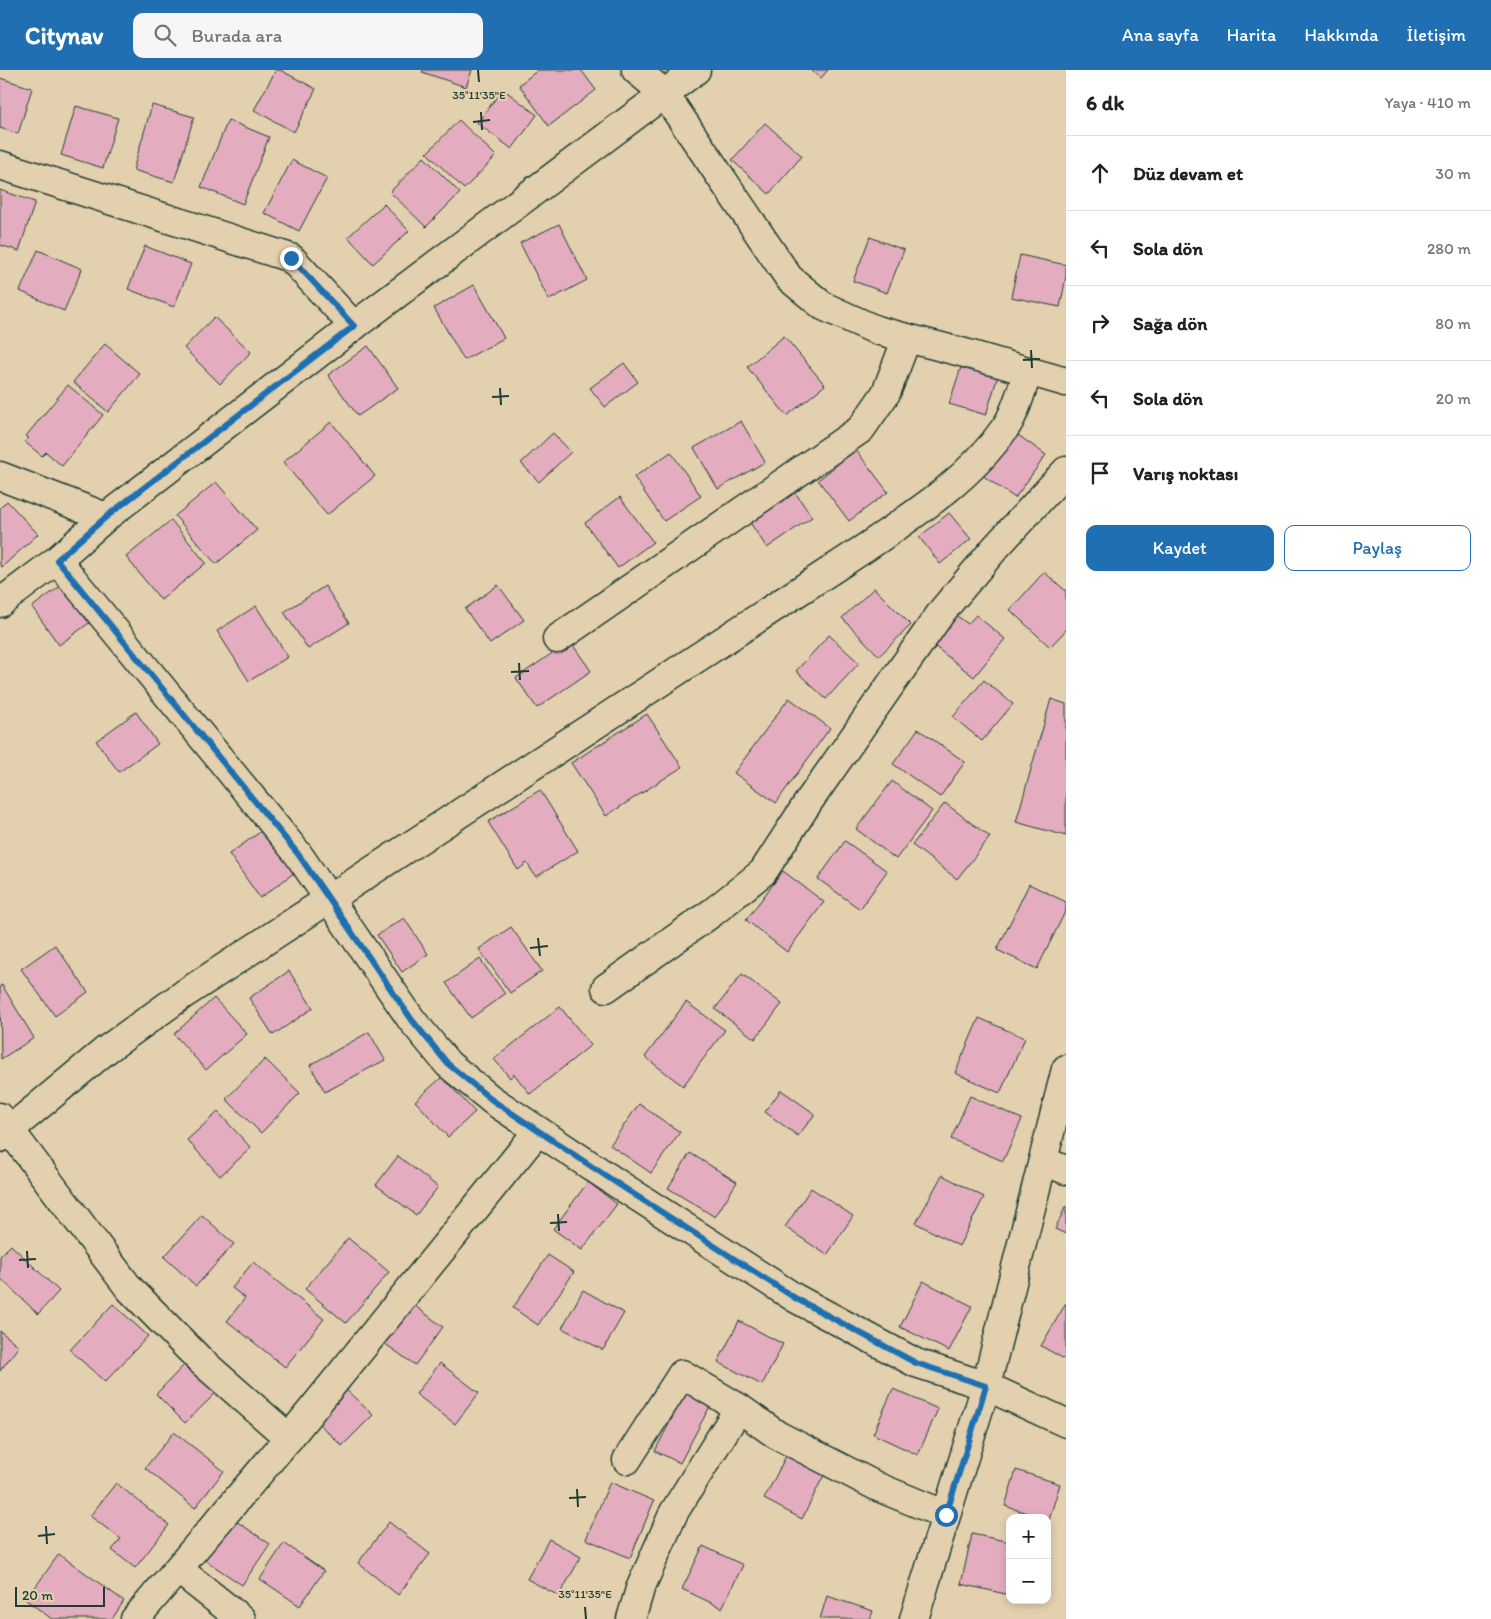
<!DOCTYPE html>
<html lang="tr">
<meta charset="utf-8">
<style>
:root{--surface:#fff;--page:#f6f6f6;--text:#202124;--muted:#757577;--line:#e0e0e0;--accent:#1f6fb2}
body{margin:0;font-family:Itim,sans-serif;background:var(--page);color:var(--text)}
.controls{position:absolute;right:15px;bottom:15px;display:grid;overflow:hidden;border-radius:10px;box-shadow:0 2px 8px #0003}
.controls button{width:45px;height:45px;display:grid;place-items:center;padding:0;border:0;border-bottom:1px solid var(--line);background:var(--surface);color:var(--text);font:25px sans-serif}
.scale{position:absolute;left:15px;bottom:12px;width:90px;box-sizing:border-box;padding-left:5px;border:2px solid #1f3d34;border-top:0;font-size:14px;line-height:18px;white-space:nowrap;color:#1f3d34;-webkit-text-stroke:4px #e3d0ae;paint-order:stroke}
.stop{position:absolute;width:15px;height:15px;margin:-11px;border:4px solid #1f6fb2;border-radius:50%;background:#fff}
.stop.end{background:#1f6fb2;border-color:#fff;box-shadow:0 1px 5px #0008}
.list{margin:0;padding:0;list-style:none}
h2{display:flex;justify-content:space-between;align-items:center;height:65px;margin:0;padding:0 20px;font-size:21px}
h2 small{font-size:16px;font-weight:400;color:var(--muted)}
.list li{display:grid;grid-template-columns:32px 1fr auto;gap:15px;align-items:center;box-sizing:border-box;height:75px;padding:0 20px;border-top:1px solid var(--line)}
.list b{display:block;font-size:19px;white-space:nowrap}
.list em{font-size:16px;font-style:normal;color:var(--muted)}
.actions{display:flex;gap:10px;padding:15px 20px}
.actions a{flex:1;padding:11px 0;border:1px solid var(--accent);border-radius:10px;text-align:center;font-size:18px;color:var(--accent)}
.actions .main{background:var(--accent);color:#fff}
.icon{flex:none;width:28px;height:28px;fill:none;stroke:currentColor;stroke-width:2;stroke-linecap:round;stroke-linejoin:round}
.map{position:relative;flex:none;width:1066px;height:1549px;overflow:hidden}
header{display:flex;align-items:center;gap:30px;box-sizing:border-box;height:70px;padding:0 25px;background:var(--accent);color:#fff}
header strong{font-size:24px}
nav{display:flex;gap:28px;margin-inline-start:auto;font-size:18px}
.search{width:350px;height:45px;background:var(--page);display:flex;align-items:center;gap:12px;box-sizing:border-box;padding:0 18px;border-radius:10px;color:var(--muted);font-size:19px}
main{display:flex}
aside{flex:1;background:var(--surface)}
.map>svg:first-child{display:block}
.building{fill:#e4acbf;stroke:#1f3d34}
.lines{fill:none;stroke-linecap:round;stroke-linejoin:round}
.minor-casing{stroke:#1f3d34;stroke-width:31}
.tertiary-casing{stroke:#1f3d34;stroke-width:31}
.minor{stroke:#e3d0ae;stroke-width:28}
.tertiary{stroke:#e3d0ae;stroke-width:28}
.route{stroke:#1f6fb2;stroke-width:6}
.ticks{fill:none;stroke:#1f3d34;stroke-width:2}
.ticks-label{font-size:12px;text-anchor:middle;fill:#1f3d34;stroke:#e3d0ae;stroke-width:4.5;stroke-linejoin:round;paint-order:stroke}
</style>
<header>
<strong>Citynav</strong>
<div class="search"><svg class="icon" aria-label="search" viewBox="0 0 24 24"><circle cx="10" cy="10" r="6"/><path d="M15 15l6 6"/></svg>Burada ara</div>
<nav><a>Ana sayfa</a><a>Harita</a><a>Hakkında</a><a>İletişim</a></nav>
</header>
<main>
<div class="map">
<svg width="1066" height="1549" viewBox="0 0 1066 1549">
<rect width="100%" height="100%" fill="#e3d0ae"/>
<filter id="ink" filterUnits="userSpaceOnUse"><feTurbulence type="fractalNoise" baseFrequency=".02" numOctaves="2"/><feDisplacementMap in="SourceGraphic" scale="10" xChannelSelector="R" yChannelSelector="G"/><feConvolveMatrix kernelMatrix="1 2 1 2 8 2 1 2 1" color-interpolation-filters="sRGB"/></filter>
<g filter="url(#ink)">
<!-- building -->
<g class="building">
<polygon points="276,0 280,0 316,19 294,62 254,40"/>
<polygon points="423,0 472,0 466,17 422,2"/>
<polygon points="538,0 581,0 596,20 549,56 519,15"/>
<polygon points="811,0 828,0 821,8"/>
<polygon points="0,8 32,18 18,64 0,58"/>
<polygon points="503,19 537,45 512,79 477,53"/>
<polygon points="152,35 194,47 174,112 133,100"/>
<polygon points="76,36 118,48 103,98 61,85"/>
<polygon points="228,50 269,67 243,134 201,117"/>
<polygon points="459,50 496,86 464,119 427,83"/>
<polygon points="765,53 802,86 769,124 732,90"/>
<polygon points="424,87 460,123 426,157 390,122"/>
<polygon points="292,90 327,108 299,161 264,143"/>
<polygon points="0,120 35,132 19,181 0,175"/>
<polygon points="384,134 409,161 373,194 348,167"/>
<polygon points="559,154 587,210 549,230 520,173"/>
<polygon points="870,167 904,180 887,223 853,211"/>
<polygon points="145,176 191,194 174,237 128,219"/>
<polygon points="38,180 82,199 64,241 20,221"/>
<polygon points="1020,185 1066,195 1066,207 1060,237 1011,227"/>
<polygon points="474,215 504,268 464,290 434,238"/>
<polygon points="214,247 251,282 220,314 184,278"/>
<polygon points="784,266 825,315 787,346 747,297"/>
<polygon points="105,274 140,304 108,342 73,312"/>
<polygon points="368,276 398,318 358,346 328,305"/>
<polygon points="965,285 1001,296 986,345 949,334"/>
<polygon points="624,293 638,312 605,337 590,318"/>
<polygon points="68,315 103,345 62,396 46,382 42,386 25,372 29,368 26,366"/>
<polygon points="741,351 765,392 718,419 694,378"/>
<polygon points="331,352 375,406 327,445 283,392"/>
<polygon points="1011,360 1046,385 1015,428 979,403"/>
<polygon points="553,363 571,382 539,412 521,393"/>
<polygon points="856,380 888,422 849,451 818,410"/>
<polygon points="671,382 701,426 664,451 634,407"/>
<polygon points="216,412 257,460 216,494 175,446"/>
<polygon points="790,415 812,447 767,478 745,445"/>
<polygon points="620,427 653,472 618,498 585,453"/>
<polygon points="7,431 38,464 2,497 0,495 0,438"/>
<polygon points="949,443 971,469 940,494 919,467"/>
<polygon points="171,450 206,493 161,530 126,487"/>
<polygon points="1044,502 1066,521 1066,560 1050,577 1010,540"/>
<polygon points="69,510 96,548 59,575 32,537"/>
<polygon points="498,515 524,550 490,574 465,539"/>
<polygon points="325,516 349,553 308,579 284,542"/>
<polygon points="874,518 911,555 879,586 842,548"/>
<polygon points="256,536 288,587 249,611 217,561"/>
<polygon points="953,543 968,554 976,545 1005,569 974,607 929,572"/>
<polygon points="829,565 859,593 826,629 796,601"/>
<polygon points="570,571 591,601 537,638 516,608"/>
<polygon points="984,610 1013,634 982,671 953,647"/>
<polygon points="789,628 830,658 776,733 734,703"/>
<polygon points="1051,629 1066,634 1066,766 1016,752"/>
<polygon points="136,642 158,674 119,702 96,671"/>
<polygon points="647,644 682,697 606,746 571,693"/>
<polygon points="918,659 965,692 940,727 893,694"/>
<polygon points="892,711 932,741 896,789 856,759"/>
<polygon points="540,720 578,781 536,807 527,793 518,800 488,752"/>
<polygon points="945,733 990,767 957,809 912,775"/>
<polygon points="263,760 294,803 260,828 229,784"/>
<polygon points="845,771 887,801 860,839 818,809"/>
<polygon points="783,801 824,832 787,882 746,850"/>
<polygon points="1029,814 1066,832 1066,840 1037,899 997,880"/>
<polygon points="404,848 428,884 402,902 377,865"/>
<polygon points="511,857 542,901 510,923 479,879"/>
<polygon points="55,875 88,922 55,946 21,899"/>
<polygon points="480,889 505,924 471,948 446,913"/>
<polygon points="289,901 313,938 273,965 249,928"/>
<polygon points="742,904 782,934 755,969 715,939"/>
<polygon points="2,915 34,968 1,989 0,916"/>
<polygon points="214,928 247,964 206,1000 174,964"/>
<polygon points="686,932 725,960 683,1016 645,987"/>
<polygon points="560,937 591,975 530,1024 514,1004 510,1008 494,989"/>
<polygon points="979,948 1025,968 1000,1023 955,1003"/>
<polygon points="369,962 385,990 325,1022 310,995"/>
<polygon points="265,989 300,1023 261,1063 226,1029"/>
<polygon points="442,1007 475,1042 448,1067 415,1031"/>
<polygon points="781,1020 815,1044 798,1066 765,1042"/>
<polygon points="970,1026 1022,1049 1003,1091 951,1069"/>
<polygon points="639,1034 680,1062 651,1103 610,1075"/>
<polygon points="218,1042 251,1078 220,1106 187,1070"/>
<polygon points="690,1083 737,1112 715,1147 668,1118"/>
<polygon points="398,1086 438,1117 416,1145 376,1115"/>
<polygon points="942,1105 984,1127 959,1176 916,1153"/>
<polygon points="588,1112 617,1134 582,1180 553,1159"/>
<polygon points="811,1118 853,1146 827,1185 785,1157"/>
<polygon points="1066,1136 1066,1164 1055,1159"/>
<polygon points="202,1145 234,1174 196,1216 164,1187"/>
<polygon points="348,1168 389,1202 346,1253 305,1219"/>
<polygon points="11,1175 59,1221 38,1244 0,1208 0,1186"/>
<polygon points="548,1185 574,1202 538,1255 513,1238"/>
<polygon points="253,1192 324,1249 285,1297 227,1251 245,1228 232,1218"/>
<polygon points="923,1211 972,1236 949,1281 900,1257"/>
<polygon points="583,1220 624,1243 603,1280 562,1258"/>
<polygon points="406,1229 443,1257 415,1295 377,1268"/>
<polygon points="1066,1233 1066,1290 1041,1276"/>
<polygon points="113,1234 148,1266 105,1312 70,1280"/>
<polygon points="739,1251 783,1274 762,1315 718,1292"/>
<polygon points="0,1261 19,1276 0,1301"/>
<polygon points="189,1290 219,1320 185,1353 156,1324"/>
<polygon points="440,1293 479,1323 455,1354 416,1324"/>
<polygon points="341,1315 373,1345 342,1376 311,1346"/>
<polygon points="893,1319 938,1339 918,1385 873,1364"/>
<polygon points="685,1323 710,1336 680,1393 655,1381"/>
<polygon points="174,1362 224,1401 195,1438 145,1398"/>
<polygon points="788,1382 826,1401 802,1449 764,1429"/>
<polygon points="1016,1400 1060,1414 1049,1450 1047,1448 1042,1448 1005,1436"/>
<polygon points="610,1412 654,1431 630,1488 586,1469"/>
<polygon points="116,1413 169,1455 135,1498 112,1480 121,1469 90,1446"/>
<polygon points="233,1449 270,1474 242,1515 205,1490"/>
<polygon points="389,1452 430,1484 398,1525 358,1493"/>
<polygon points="972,1464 1010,1472 1010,1525 961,1514"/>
<polygon points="549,1469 581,1487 559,1526 527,1509"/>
<polygon points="284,1473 324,1501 300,1536 260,1509"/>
<polygon points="703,1476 743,1495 722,1538 682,1519"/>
<polygon points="59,1484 124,1531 112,1549 52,1549 26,1530"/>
<polygon points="827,1526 873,1541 870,1549 820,1549"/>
</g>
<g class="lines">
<defs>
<g id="minor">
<polyline points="636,0 664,23 789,208 823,236 876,260 961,282 1066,312"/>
<polyline points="0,95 291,188 354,256"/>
<polyline points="0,406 106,447"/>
<polyline points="57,490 298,784 411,949 448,994 492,1030 618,1114 795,1228 916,1293 986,1316 1066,1353"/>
<polyline points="557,569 861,359 886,323 907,268"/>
<polyline points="606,918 713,842 763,802 809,731 943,540 996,477 1066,401"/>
<polyline points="0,1047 129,1218 200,1290 289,1368"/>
<path d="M 0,1068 L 106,980 L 184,924 L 865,478 C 915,444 970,409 1005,358 C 1014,347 1023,316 1028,301"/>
<polyline points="1043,1091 1066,1100"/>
<polyline points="627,1390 682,1304 739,1338 777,1365 878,1417 946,1445"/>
<polyline points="178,1499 241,1549"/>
<polyline points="135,1549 289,1368 538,1061"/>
<polyline points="631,1549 640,1519 674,1442 739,1338"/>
</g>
<g id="tertiary">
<polyline points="0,533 57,490 106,447 354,256 696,0"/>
<polyline points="914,1549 986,1316 1066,999"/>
</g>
</defs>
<!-- minor casing -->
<use href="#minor" class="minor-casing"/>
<!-- tertiary casing -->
<use href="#tertiary" class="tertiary-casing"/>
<!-- minor -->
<use href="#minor" class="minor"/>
<!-- tertiary -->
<use href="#tertiary" class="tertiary"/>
</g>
</g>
<g class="lines" filter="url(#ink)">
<!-- route -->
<polyline class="route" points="291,188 354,256 106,447 57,490 298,784 412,950 448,994 492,1030 618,1114 795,1228 916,1293 986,1316 946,1445"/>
</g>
<!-- ticks -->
<path class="ticks" d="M 478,0 L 479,12M 481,42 L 482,60M 473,52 L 490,50M 1031,280 L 1032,298M 1023,290 L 1040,289M 500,318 L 501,335M 492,327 L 509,326M 519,593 L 520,610M 511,602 L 529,601M 538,868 L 540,886M 530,878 L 548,876M 558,1144 L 559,1161M 550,1153 L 567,1152M 27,1181 L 28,1198M 19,1190 L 36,1189M 577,1419 L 578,1437M 569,1428 L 586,1427M 46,1456 L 47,1474M 38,1466 L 55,1464M 585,1537 L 586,1549"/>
<g class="ticks-label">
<text x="479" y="29">35°11'35"E</text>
<text x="585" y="1528">35°11'35"E</text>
</g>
</svg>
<div class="controls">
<button>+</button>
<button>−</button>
</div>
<div class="scale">20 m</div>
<div class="stop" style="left:946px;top:1445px"></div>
<div class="stop end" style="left:291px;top:188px"></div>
</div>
<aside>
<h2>6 dk<small>Yaya · 410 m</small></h2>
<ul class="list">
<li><svg class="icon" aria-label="ahead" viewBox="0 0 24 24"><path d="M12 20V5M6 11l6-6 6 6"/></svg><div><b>Düz devam et</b></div><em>30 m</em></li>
<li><svg class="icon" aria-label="left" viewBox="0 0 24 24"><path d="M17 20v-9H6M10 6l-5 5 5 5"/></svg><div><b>Sola dön</b></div><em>280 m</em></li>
<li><svg class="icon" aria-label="right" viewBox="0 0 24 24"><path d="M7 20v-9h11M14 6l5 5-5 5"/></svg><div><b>Sağa dön</b></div><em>80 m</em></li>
<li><svg class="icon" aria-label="left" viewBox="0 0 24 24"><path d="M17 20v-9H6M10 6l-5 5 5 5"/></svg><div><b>Sola dön</b></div><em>20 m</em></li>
<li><svg class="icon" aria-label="arrive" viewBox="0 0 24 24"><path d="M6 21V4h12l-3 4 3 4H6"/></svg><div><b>Varış noktası</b></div></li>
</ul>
<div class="actions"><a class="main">Kaydet</a><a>Paylaş</a></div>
</aside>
</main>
